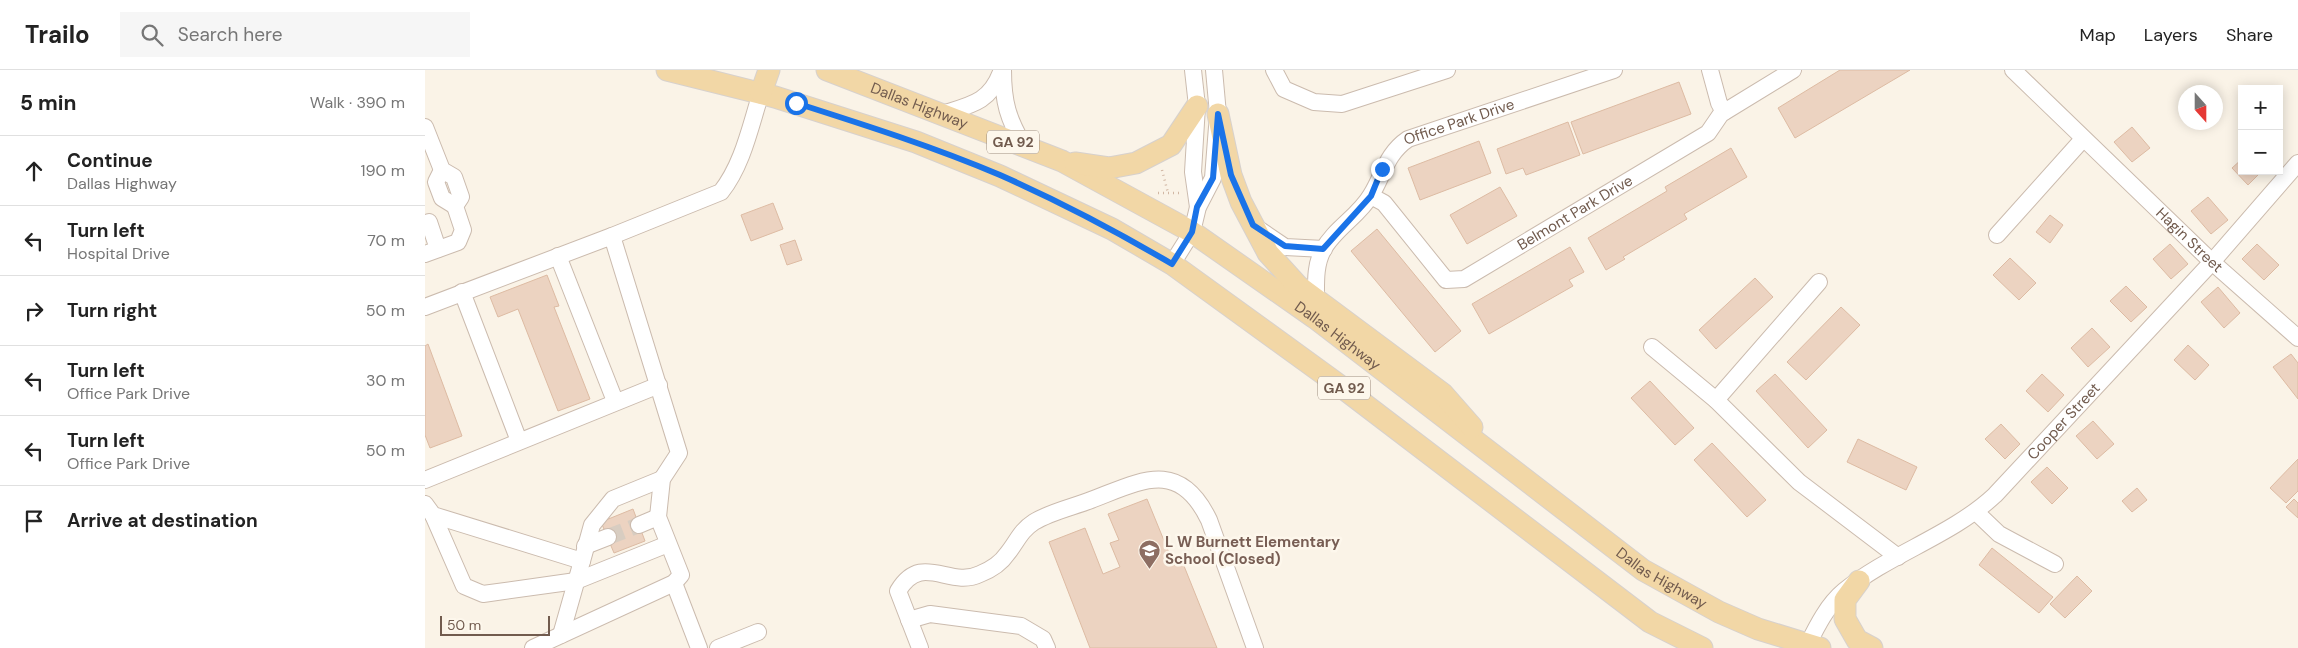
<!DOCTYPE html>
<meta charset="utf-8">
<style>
:root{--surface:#fff;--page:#f6f6f6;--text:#222;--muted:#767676;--line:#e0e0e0}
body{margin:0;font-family:"DM Sans",sans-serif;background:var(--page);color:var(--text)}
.controls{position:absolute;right:15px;top:15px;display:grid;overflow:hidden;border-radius:0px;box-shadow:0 2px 12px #0003}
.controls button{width:45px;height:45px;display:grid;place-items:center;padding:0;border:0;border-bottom:1px solid var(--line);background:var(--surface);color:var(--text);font:25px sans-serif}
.compass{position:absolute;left:1753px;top:15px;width:45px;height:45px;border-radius:50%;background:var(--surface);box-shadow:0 2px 12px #0003;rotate:159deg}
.scale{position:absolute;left:15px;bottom:12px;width:110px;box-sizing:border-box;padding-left:5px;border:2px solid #715b4e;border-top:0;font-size:14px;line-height:18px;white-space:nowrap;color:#715b4e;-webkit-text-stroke:4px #fdf7ec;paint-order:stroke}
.stop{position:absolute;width:15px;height:15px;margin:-11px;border:4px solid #1a73e8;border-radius:50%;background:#fff}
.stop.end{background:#1a73e8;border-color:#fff;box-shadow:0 1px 5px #0008}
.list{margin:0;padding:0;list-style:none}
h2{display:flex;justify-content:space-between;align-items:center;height:65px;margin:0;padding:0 20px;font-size:21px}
h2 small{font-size:16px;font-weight:400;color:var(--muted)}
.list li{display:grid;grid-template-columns:32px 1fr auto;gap:15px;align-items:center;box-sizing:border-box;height:70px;padding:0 20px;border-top:1px solid var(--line)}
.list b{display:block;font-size:19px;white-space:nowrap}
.list p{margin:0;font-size:16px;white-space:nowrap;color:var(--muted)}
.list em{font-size:16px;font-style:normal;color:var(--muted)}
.icon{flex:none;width:28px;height:28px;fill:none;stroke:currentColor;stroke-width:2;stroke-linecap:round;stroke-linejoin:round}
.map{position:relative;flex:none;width:1873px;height:578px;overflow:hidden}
header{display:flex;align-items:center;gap:30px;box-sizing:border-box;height:70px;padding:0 25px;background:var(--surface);border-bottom:1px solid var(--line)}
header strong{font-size:24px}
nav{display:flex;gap:28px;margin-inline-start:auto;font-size:18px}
.search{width:350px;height:45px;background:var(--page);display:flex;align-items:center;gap:12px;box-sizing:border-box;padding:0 18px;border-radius:0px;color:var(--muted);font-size:19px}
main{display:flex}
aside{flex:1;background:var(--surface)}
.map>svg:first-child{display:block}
.building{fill:#ecd3c1;stroke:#ddbba3}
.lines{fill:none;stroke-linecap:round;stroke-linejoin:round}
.minor-tunnel{stroke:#d8cdc1;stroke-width:16;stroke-dasharray:16 8;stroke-linecap:butt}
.minor-casing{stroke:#cbbbae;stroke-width:18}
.major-casing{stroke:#d7d1cd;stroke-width:23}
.path{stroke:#d1b7a4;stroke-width:2.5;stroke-dasharray:1 4;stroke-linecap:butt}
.minor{stroke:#fff;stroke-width:16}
.major{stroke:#f2d7a6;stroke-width:21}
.route{stroke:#1a73e8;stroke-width:6}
.labels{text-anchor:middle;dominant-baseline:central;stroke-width:5;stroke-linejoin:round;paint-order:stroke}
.shield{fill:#fdf7ec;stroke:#9b8a7d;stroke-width:1}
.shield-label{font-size:14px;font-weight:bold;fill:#715b4e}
.street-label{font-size:15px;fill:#715b4e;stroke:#fdf7ec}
.education-label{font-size:15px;font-weight:bold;fill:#785e54;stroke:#fdf7ec;text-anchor:start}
</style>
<header>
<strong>Trailo</strong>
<div class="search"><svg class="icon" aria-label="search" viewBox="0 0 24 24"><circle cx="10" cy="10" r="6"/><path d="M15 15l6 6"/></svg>Search here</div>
<nav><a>Map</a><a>Layers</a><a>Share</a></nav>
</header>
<main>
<aside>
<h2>5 min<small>Walk · 390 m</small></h2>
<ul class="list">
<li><svg class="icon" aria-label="ahead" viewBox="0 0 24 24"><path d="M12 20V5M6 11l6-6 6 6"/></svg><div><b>Continue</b><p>Dallas Highway</p></div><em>190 m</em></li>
<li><svg class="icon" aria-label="left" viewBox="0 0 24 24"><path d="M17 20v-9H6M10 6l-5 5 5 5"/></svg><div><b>Turn left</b><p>Hospital Drive</p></div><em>70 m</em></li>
<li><svg class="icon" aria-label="right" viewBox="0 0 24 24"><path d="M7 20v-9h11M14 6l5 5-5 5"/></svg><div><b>Turn right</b></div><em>50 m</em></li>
<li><svg class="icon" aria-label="left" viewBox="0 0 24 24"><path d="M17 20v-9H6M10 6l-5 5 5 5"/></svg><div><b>Turn left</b><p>Office Park Drive</p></div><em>30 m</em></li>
<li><svg class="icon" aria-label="left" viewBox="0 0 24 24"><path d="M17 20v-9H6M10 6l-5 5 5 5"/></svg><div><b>Turn left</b><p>Office Park Drive</p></div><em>50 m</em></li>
<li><svg class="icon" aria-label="arrive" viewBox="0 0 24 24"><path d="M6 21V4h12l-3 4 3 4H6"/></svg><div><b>Arrive at destination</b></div></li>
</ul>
</aside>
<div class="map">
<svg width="1873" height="578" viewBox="0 0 1873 578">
<rect width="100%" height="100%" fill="#faf3e7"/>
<!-- building -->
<g class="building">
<polygon points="1415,0 1485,0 1370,68 1353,38"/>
<polygon points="1254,12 1266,44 1158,84 1146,52"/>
<polygon points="1143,52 1155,85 1101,105 1098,98 1081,104 1072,79"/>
<polygon points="1707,57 1725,78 1707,92 1689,72"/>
<polygon points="1054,71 1066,103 995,130 983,98"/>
<polygon points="1306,78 1322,107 1259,144 1262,149 1198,187 1200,189 1181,200 1163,168 1242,121 1240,117"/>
<polygon points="1817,89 1817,101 1837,101 1823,115 1807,98"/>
<polygon points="1075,117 1092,146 1042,174 1025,145"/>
<polygon points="1783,127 1803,150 1786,164 1766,141"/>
<polygon points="348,133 358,159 326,171 316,145"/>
<polygon points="1625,145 1638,155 1625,173 1611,162"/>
<polygon points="952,159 1036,261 1010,282 926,181"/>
<polygon points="370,170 377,190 362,195 355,175"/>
<polygon points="1745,174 1763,194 1746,209 1728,189"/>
<polygon points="1832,174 1854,195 1839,210 1817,189"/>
<polygon points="1145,177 1159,202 1144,210 1148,216 1064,264 1047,234"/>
<polygon points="1585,188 1611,213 1594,230 1568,205"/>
<polygon points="122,205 134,236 129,237 165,329 133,341 93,239 73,247 65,227"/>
<polygon points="1330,208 1348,227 1291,279 1274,260"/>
<polygon points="1701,216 1722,237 1706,252 1685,231"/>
<polygon points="1793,217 1815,243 1799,258 1776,232"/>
<polygon points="1416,237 1435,255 1381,310 1362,292"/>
<polygon points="1667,258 1685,277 1663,297 1646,278"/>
<polygon points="3,274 37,366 5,378 0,365 0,276"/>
<polygon points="1763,275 1784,295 1770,310 1749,290"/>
<polygon points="1866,284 1873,293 1873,329 1848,297"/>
<polygon points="1350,304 1402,360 1383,378 1331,321"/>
<polygon points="1617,304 1639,325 1623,342 1601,321"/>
<polygon points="1225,311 1269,358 1250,375 1206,328"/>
<polygon points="1668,351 1689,374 1672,389 1651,366"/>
<polygon points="1576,354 1595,374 1580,389 1560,369"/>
<polygon points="1433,369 1492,397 1481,420 1422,392"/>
<polygon points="1287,373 1341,430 1322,447 1269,390"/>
<polygon points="1873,389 1873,421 1861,433 1845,418"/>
<polygon points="1622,397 1643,418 1627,434 1606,412"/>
<polygon points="1712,418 1722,430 1707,442 1697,431"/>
<polygon points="722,429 749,495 757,491 792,578 665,578 624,472 660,458 678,504 695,497 685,473 694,470 683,444"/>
<polygon points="1869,429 1873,433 1873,448 1861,437"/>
<polygon points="208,439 220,471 189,483 176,452"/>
<polygon points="1567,478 1628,527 1614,543 1554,495"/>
<polygon points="1652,506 1667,521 1640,548 1625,534"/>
</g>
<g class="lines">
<!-- minor-tunnel -->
<polyline class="minor-tunnel" points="183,467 214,455"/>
<defs>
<g id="minor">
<path d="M 578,0 C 578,32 583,49 599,76"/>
<polyline points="768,0 772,36 768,102 773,137"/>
<polyline points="849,0 859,19 889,32 917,34 1022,0"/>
<polyline points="1285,0 1294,33 1299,42"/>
<path id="s1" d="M 1588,0 L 1787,192 L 1873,268"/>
<path d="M 517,44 C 546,35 565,32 576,2"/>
<polyline points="0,57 17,100 29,107 36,127 30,136 38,160 33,172 0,184"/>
<polyline points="17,100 11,112 17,128 30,136"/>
<path id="s2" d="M 946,126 L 959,133 L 1021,210 L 1039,209 L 1283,63 L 1296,44 L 1368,0"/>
<polyline points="4,152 13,179"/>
<polyline points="829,156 860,177 899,179"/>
<polyline points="1572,165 1658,69"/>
<path d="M 187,166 L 296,122 C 318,94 325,57 336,23"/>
<polyline points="133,186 190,331"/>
<polyline points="747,194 767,162 773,137 788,108 793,44 789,0"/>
<polyline points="37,222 94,371"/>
<path id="s3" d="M 891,229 C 891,212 890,195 898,180 C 909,159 934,146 946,125 C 959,104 961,84 983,69 L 1189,0"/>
<polyline points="0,237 187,166 254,383 237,409 233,447 256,505 249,513 108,578"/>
<polyline points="1227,277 1291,330 1374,412 1473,487"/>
<polyline points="1291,330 1394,212"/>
<polyline points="0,410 234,315"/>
<polyline points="0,434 8,445 157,491 136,565"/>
<polyline points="1552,443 1574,464 1630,494"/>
<polyline points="8,445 39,516 58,524 151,511 243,474"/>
<polyline points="214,455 233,447"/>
<polyline points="160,476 183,467"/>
<polyline points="157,491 167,455 188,429 237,409"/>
<polyline points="249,513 274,578"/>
<polyline points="484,550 505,544 596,556 618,569 622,578"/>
<polyline points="293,578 333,562"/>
<path d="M 495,578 L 473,521 C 497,481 524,519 555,504 C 565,500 576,493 582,484 C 592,472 595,461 609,452 C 625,442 648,437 666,430 C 716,411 754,388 784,450 L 830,578"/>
<path id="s4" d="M 1381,578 C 1391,558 1402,535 1419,521 C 1466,483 1526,466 1570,425 L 1787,192 L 1873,93"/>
</g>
<g id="major">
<polyline points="242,0 350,27 491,72 575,106 687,159 747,194 918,318 1225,552 1277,578"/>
<path id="s5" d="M 402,0 L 637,91 L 767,162 L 890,248 L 1218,500 L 1294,542 L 1333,559 L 1395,578"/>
<polyline points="336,23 344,0"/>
<polyline points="793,44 806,105 816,132 843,183 873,216 1018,324 1047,357"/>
<polyline points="650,93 684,98 711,93 746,75 772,36"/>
<polyline points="1434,511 1420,530 1420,549 1432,570 1447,578"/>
</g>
</defs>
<!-- minor casing -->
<use href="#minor" class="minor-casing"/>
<!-- major casing -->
<use href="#major" class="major-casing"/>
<!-- path -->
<g class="path">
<polyline points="737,100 743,123"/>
<polyline points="733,123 756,123"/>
</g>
<!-- minor -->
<use href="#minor" class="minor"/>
<!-- major -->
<use href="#major" class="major"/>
</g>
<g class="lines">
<!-- route -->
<path class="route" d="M 371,33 C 440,55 509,77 575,105 C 634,131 691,161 747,194 L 767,162 L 772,137 L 788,108 L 793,44 L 806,105 L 828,155 L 860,176 L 898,179 L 946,126 L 957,99"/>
</g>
<!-- icons -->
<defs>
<symbol id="school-pin" viewBox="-11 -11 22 30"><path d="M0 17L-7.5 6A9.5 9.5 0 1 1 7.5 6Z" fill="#8d6e63" stroke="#fdf7ec"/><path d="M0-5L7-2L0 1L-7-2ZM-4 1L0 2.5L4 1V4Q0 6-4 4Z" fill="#fff"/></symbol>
</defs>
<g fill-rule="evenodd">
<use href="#school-pin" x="712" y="468" width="25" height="34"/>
</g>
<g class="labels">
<!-- shield labels -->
<g class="shield">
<rect x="562" y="60.5" width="52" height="23" rx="4"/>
<rect x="893" y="306.5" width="52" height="23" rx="4"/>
</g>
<g class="shield-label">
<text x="588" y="72">GA 92</text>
<text x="919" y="318">GA 92</text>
</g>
<!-- street labels -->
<g class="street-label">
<text stroke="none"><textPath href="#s5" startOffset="99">Dallas Highway</textPath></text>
<text stroke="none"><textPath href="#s3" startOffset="245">Office Park Drive</textPath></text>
<text stroke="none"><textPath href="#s2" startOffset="261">Belmont Park Drive</textPath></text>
<text stroke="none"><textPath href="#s1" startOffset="245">Hagin Street</textPath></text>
<text stroke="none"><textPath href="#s5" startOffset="579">Dallas Highway</textPath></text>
<text stroke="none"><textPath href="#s4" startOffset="349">Cooper Street</textPath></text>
<text stroke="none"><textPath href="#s5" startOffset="984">Dallas Highway</textPath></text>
</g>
<!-- education labels -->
<g class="education-label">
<text x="740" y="472">L W Burnett Elementary<tspan x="740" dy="17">School (Closed)</tspan></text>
</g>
</g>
</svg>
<div class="controls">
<button>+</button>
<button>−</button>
</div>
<svg class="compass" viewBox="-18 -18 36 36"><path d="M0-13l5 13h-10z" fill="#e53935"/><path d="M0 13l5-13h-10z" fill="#767676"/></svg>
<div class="scale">50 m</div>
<div class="stop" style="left:371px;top:33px"></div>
<div class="stop end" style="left:957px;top:99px"></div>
</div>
</main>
